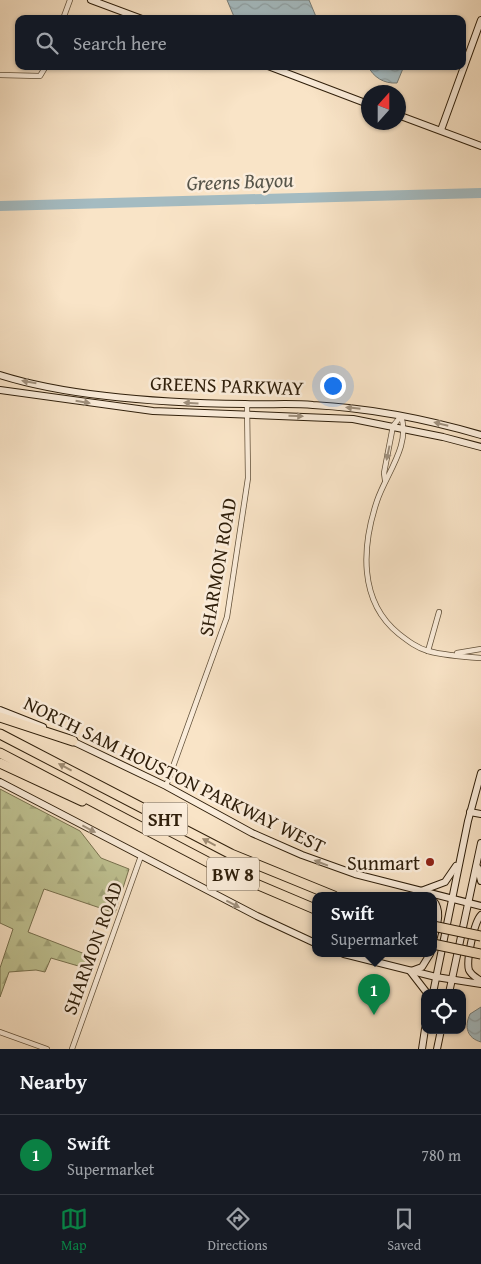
<!DOCTYPE html>
<style>
:root{--surface:#171b24;--page:#242831;--text:#f1f3f6;--muted:#9ea1a6;--line:#363941;--accent:#0b8043}
body{margin:0;font-family:"Gentium Book Plus",serif;background:var(--page);color:var(--text)}
.controls{position:absolute;right:15px;bottom:15px;display:grid;overflow:hidden;border-radius:10px;box-shadow:0 1px 4px #0004}
.controls button{width:45px;height:45px;display:grid;place-items:center;padding:0;border:0;border-bottom:1px solid var(--line);background:var(--surface);color:var(--text);font:25px sans-serif}
.compass{position:absolute;left:361px;top:85px;width:45px;height:45px;border-radius:50%;background:var(--surface);box-shadow:0 1px 4px #0004;rotate:21deg}
.you{position:absolute;left:332px;top:385px;width:18px;height:18px;margin:-12px;border:4px solid #fff;border-radius:50%;background:#1a73e8;box-shadow:0 0 0 8px #1a73e833}
.badge{display:grid;place-items:center;width:32px;height:32px;border-radius:50%;background:var(--accent);color:#fff;font-size:16px;font-weight:700}
.pin{position:absolute;translate:-50% -41px;filter:drop-shadow(0 1px 2px #0008)}
.pin::after{content:'';position:absolute;top:26px;width:18px;height:15px;background:inherit;clip-path:polygon(0 0,100% 0,50% 100%)}
.popup{position:absolute;left:312px;top:892px;width:125px;height:65px;box-sizing:border-box;display:grid;place-content:center;border-radius:10px;background:var(--surface);filter:drop-shadow(0 1px 4px #0005);font-size:16px;white-space:nowrap;color:var(--muted)}
.popup b{font-size:19px;color:var(--text)}
.popup::after{content:'';position:absolute;left:50%;top:100%;margin-left:-10px;border:10px solid transparent;border-top-color:var(--surface)}
.list{margin:0;padding:0;list-style:none}
h2{display:flex;justify-content:space-between;align-items:center;height:65px;margin:0;padding:0 20px;font-size:21px}
h2 small{font-size:16px;font-weight:400;color:var(--muted)}
.list li{display:grid;grid-template-columns:32px 1fr auto;gap:15px;align-items:center;box-sizing:border-box;height:80px;padding:0 20px;border-top:1px solid var(--line)}
.list b{display:block;font-size:19px;white-space:nowrap}
.list p{margin:0;font-size:16px;white-space:nowrap;color:var(--muted)}
.list em{font-size:16px;font-style:normal;color:var(--muted)}
.icon{flex:none;width:28px;height:28px;fill:none;stroke:currentColor;stroke-width:2;stroke-linecap:round;stroke-linejoin:round}
.map{position:relative;flex:none;width:481px;height:1049px;overflow:hidden}
.search{position:absolute;background:var(--surface);box-shadow:0 1px 4px #0004;left:15px;right:15px;top:15px;height:55px;display:flex;align-items:center;gap:12px;box-sizing:border-box;padding:0 18px;border-radius:10px;color:var(--muted);font-size:19px}
.sheet{height:145px;background:var(--surface)}
nav{display:flex;justify-content:space-around;align-items:center;box-sizing:border-box;height:70px;border-top:1px solid var(--line);background:var(--surface);font-size:14px;color:var(--muted)}
nav a{display:grid;justify-items:center;gap:2px}
nav .on{color:var(--accent)}
.map>svg:first-child{display:block}
.forest{fill:url(#forest-firs);stroke:#77714f}
.water{fill:url(#water-waves);stroke:#757c78}
.lines{fill:none;stroke-linecap:round;stroke-linejoin:round}
.river{stroke:#a4bbc1;stroke-width:10}
.street-casing{stroke:#615039;stroke-width:6}
.secondary-casing{stroke:#2e1e0a;stroke-width:8}
.highway-casing{stroke:#2e1e0a;stroke-width:11}
.street{stroke:#fbeddb;stroke-width:4.5}
.secondary{stroke:#fbeddb;stroke-width:6}
.highway{stroke:#f9e4c7;stroke-width:9}
.highway-bridge-casing{stroke:#2e1e0a;stroke-width:11;stroke-linecap:butt}
.highway-bridge{stroke:#f9e4c7;stroke-width:9}
.oneway{fill:#9f907d}
.oneway2{fill:#9e8b72}
.poi-dot{fill:#8f2418;stroke:#fbeddb;stroke-width:2}
.labels{text-anchor:middle;dominant-baseline:central;stroke-width:5;stroke-linejoin:round;paint-order:stroke}
.shield{fill:#fbeddb;stroke:#6c5c49;stroke-width:1}
.shield-label{font-size:19px;font-weight:bold;fill:#2e1e0a}
.street-label{font-size:20px;fill:#2e1e0a;stroke:#fbeddb}
.poi-label{font-size:20px;fill:#2e1e0a;stroke:#fbeddb;text-anchor:end}
.water-label{font-size:21px;font-style:italic;fill:#57554a;stroke:#fbeddb}
</style>
<div class="map">
<svg width="481" height="1049" viewBox="0 0 481 1049">
<defs>
<pattern id="forest-firs" width="22" height="20" patternUnits="userSpaceOnUse" patternTransform="scale(1.25)"><rect width="22" height="20" fill="#c0c494"/><path d="M5 1l3.5 6h-7zM16 11l3.5 6h-7z" fill="#a5a87e"/></pattern>
<pattern id="water-waves" width="16" height="10" patternUnits="userSpaceOnUse" patternTransform="scale(1.25)"><rect width="16" height="10" fill="#a4bbc1"/><path d="M0 5q4-4 8 0t8 0" fill="none" stroke="#8ea0a4"/></pattern>
</defs>
<rect width="100%" height="100%" fill="#f9e4c7"/>
<filter id="stains"><feTurbulence type="fractalNoise" baseFrequency=".004" numOctaves="4"/><feColorMatrix values="0 0 0 0 .2 0 0 0 0 .09 0 0 0 0 .02 0 0 0 .5 -.17"/></filter>
<radialGradient id="worn" r=".72"><stop offset=".6" stop-color="#630" stop-opacity="0"/><stop offset="1" stop-color="#630" stop-opacity=".3"/></radialGradient>
<!-- forest -->
<polygon class="forest" points="0,789 80,831 101,858 129,869 115,913 44,889 28,932 98,959 92,970 51,958 45,972 36,970 9,972 0,997 0,968 13,929 0,923"/>
<!-- water -->
<g class="water">
<polygon points="227,0 309,0 317,19 235,19"/>
<path d="M 368,66 L 404,66 L 397,83 C 384,84 373,77 368,66 Z"/>
<path d="M 481,1007 L 481,1042 C 467,1038 464,1027 470,1014 Z"/>
</g>
<g class="lines">
<!-- river -->
<polyline class="river" points="0,206 481,193"/>
<defs>
<g id="street">
<polyline points="63,19 70,0"/>
<polyline points="0,75 40,76 46,66"/>
<path d="M 401,416 C 411,445 386,474 377,501 C 362,546 358,601 399,634 C 408,641 417,648 428,651 C 443,655 466,657 481,658"/>
<polyline points="385,480 384,473 393,426 401,416"/>
<polyline points="428,651 439,612"/>
<polyline points="457,653 481,649"/>
<polyline points="166,786 227,617 248,478 247,404"/>
<polyline points="0,1032 47,1049"/>
<polyline points="72,1049 141,856"/>
</g>
<g id="secondary">
<polyline points="91,0 142,19"/>
<polyline points="268,66 368,104"/>
<polyline points="398,115 481,146"/>
<polyline points="441,130 481,20"/>
<path d="M 0,375 C 73,398 168,403 245,404 C 267,405 290,403 313,405 C 370,408 426,419 481,435"/>
<polyline points="0,390 153,411 353,419 443,437 481,447"/>
<polyline points="0,710 43,727"/>
<polyline points="70,740 166,786 252,833 302,855 355,874 481,906"/>
<polyline points="0,782 257,916 315,943"/>
<polyline points="470,812 481,814"/>
<polyline points="478,868 481,881"/>
<polyline points="421,891 445,882 456,866"/>
<path d="M 433,900 C 443,912 436,927 433,941"/>
<path d="M 481,915 C 474,922 466,961 469,970 C 471,975 477,978 481,981"/>
<polyline points="344,954 436,977 481,984"/>
<polyline points="410,971 427,993"/>
<polyline points="411,971 422,967 430,954"/>
<polyline points="433,993 468,821 481,773"/>
<polyline points="449,993 481,843"/>
<polyline points="422,1049 425,1029"/>
<polyline points="437,1049 441,1030"/>
</g>
<g id="highway">
<polyline points="0,717 73,741"/>
<polyline points="0,734 231,854 334,896"/>
<polyline points="0,753 223,870 315,909"/>
<polyline points="0,763 82,801"/>
</g>
</defs>
<!-- street casing -->
<use href="#street" class="street-casing"/>
<!-- secondary casing -->
<use href="#secondary" class="secondary-casing"/>
<!-- highway casing -->
<use href="#highway" class="highway-casing"/>
<!-- street -->
<use href="#street" class="street"/>
<!-- secondary -->
<use href="#secondary" class="secondary"/>
<!-- highway -->
<use href="#highway" class="highway"/>
<defs>
<g id="highway-bridge">
<polyline points="433,926 481,936"/>
<polyline points="433,944 481,954"/>
</g>
</defs>
<!-- highway-bridge casing -->
<use href="#highway-bridge" class="highway-bridge-casing"/>
<!-- highway-bridge -->
<use href="#highway-bridge" class="highway-bridge"/>
</g>
<!-- one-way arrows -->
<defs><path id="oneway-solid" d="M-6-.8H1V-3.2L6.5 0L1 3.2V.8H-6Z" transform="scale(1.25)"/></defs>
<g class="oneway">
<use href="#oneway-solid" transform="translate(29 382) rotate(-170)"/>
<use href="#oneway-solid" transform="translate(83 402) rotate(9)"/>
<use href="#oneway-solid" transform="translate(191 403) rotate(-177)"/>
<use href="#oneway-solid" transform="translate(353 408) rotate(-174)"/>
<use href="#oneway-solid" transform="translate(296 416) rotate(1)"/>
<use href="#oneway-solid" transform="translate(441 424) rotate(-166)"/>
<use href="#oneway-solid" transform="translate(388 453) rotate(102)"/>
<use href="#oneway-solid" transform="translate(89 829) rotate(28)"/>
<use href="#oneway-solid" transform="translate(321 863) rotate(-159)"/>
<use href="#oneway-solid" transform="translate(233 904) rotate(27)"/>
</g>
<g class="oneway2">
<use href="#oneway-solid" transform="translate(65 767) rotate(-152)"/>
<use href="#oneway-solid" transform="translate(209 842) rotate(-152)"/>
</g>
<!-- markers -->
<circle class="poi-dot" cx="430" cy="862" r="5"/>
<g class="labels">
<!-- shield labels -->
<g class="shield">
<rect x="142.5" y="802.5" width="45" height="33" rx="4"/>
<rect x="207" y="857.5" width="52" height="33" rx="4"/>
</g>
<g class="shield-label">
<text x="165" y="819">SHT</text>
<text x="233" y="874">BW 8</text>
</g>
<!-- street labels -->
<g class="street-label">
<text transform="translate(227 385) rotate(2)">GREENS PARKWAY</text>
<text transform="translate(217 567) rotate(-80)">SHARMON ROAD</text>
<text transform="translate(175 774) rotate(26)">NORTH SAM HOUSTON PARKWAY WEST</text>
<text transform="translate(92 948) rotate(-70)">SHARMON ROAD</text>
</g>
<!-- poi labels -->
<g class="poi-label">
<text x="420" y="862">Sunmart</text>
</g>
<!-- water labels -->
<g class="water-label">
<text transform="translate(240 181) rotate(-2)">Greens Bayou</text>
</g>
</g>
<rect width="100%" height="100%" filter="url(#stains)"/>
<rect width="100%" height="100%" fill="url(#worn)"/>
</svg>
<div class="controls">
<button><svg class="icon" aria-label="locate" viewBox="0 0 24 24"><circle cx="12" cy="12" r="6"/><path d="M12 2v4M12 18v4M2 12h4M18 12h4"/></svg></button>
</div>
<svg class="compass" viewBox="-18 -18 36 36"><path d="M0-13l5 13h-10z" fill="#e53935"/><path d="M0 13l5-13h-10z" fill="#9ea1a6"/></svg>
<div class="you"></div>
<div class="pin badge" style="left:374px;top:1015px">1</div>
<div class="popup"><b>Swift</b>Supermarket</div>
<div class="search"><svg class="icon" aria-label="search" viewBox="0 0 24 24"><circle cx="10" cy="10" r="6"/><path d="M15 15l6 6"/></svg>Search here</div>
</div>
<section class="sheet">
<h2>Nearby<small></small></h2>
<ul class="list">
<li><span class="badge">1</span><div><b>Swift</b><p>Supermarket</p></div><em>780 m</em></li>
</ul>
</section>
<nav>
<a class="on"><svg class="icon" aria-label="map" viewBox="0 0 24 24"><path d="M3 6l6-2 6 2 6-2v14l-6 2-6-2-6 2zM9 4v14M15 6v14"/></svg>Map</a>
<a><svg class="icon" aria-label="directions" viewBox="0 0 24 24"><path d="M12 3l9 9-9 9-9-9zM9 14v-3h6M13 9l2 2-2 2"/></svg>Directions</a>
<a><svg class="icon" aria-label="saved" viewBox="0 0 24 24"><path d="M7 4h10v16l-5-4-5 4z"/></svg>Saved</a>
</nav>
